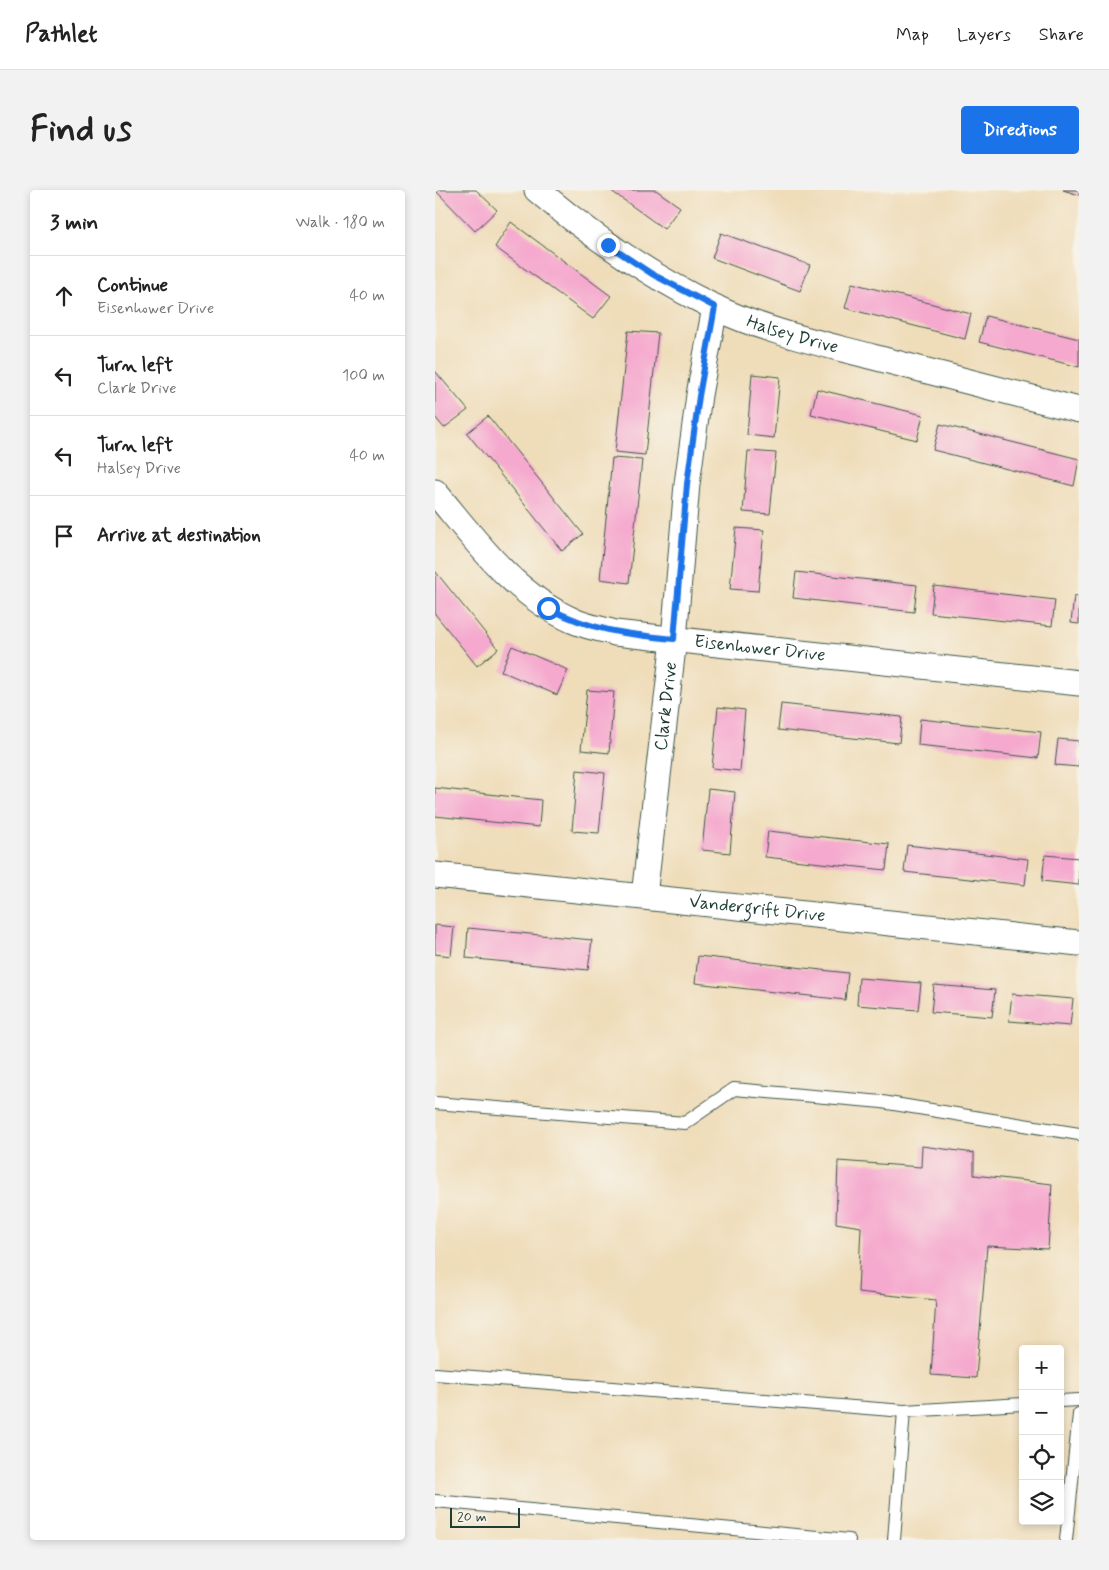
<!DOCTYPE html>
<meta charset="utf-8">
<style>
:root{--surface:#fff;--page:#f2f2f2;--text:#222;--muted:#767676;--line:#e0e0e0;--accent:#1a73e8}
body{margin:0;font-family:Mynerve,sans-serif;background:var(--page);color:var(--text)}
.controls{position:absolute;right:15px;bottom:15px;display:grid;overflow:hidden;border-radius:5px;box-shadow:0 2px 8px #0003}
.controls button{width:45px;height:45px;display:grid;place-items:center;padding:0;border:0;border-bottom:1px solid var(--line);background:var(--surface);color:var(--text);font:25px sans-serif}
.scale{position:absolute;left:15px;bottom:12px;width:70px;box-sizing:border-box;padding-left:5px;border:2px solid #1f3d34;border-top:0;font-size:14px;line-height:18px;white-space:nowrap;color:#1f3d34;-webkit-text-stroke:4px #f7f3e8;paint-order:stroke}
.stop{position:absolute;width:15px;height:15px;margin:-11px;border:4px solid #1a73e8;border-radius:50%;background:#fff}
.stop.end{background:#1a73e8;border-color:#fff;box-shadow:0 1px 5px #0008}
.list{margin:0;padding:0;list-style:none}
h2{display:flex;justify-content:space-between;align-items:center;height:65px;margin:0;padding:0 20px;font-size:21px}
h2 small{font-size:16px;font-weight:400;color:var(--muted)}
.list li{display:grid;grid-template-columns:32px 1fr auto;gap:15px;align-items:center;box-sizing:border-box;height:80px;padding:0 20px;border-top:1px solid var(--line)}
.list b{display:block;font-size:19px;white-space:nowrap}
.list p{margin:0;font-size:16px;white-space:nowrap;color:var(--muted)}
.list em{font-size:16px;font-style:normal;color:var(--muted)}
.icon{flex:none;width:28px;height:28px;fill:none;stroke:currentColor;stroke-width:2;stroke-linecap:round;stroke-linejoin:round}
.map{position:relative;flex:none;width:644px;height:1350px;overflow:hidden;border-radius:5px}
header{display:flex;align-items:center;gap:30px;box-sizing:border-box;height:70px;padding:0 25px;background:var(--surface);border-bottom:1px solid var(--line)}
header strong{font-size:24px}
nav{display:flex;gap:28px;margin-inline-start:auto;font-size:18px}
.intro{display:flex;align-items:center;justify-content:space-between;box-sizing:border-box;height:120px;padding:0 30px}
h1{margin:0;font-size:35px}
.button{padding:12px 22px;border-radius:5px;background:var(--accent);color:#fff;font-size:18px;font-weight:700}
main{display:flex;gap:30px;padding:0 30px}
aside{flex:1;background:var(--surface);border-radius:5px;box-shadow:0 2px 8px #0003}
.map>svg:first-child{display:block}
.building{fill:#f5a9ce}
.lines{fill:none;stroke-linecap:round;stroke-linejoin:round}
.service-casing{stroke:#3e5548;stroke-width:14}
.minor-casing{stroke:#3e5548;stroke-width:27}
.service{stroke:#fff;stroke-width:12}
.minor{stroke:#fff;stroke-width:25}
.route{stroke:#1a73e8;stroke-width:6}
.labels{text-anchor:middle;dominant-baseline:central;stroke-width:5;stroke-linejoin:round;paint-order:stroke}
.street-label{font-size:18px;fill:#1f3d34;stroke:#f7f3e8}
</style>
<header>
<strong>Pathlet</strong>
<nav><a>Map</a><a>Layers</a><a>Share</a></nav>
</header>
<div class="intro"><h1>Find us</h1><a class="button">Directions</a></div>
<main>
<aside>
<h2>3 min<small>Walk · 180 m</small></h2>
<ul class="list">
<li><svg class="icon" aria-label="ahead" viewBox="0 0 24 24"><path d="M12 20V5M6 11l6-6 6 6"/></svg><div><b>Continue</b><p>Eisenhower Drive</p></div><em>40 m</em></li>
<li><svg class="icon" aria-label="left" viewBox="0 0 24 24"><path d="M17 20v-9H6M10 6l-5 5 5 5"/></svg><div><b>Turn left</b><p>Clark Drive</p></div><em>100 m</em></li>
<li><svg class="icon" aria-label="left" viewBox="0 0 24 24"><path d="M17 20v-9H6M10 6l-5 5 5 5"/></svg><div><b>Turn left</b><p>Halsey Drive</p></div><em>40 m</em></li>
<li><svg class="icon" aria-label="arrive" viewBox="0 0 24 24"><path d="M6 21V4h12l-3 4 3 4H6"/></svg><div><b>Arrive at destination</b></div></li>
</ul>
</aside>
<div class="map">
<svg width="644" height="1350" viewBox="0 0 644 1350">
<rect width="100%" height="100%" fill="#f7f3e8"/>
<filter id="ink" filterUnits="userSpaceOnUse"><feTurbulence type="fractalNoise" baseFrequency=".02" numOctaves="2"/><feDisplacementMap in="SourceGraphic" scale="10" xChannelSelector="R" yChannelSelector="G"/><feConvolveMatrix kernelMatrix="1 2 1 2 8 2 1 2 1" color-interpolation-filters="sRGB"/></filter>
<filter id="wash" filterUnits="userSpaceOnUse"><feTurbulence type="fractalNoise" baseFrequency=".0096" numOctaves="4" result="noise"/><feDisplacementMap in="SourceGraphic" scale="20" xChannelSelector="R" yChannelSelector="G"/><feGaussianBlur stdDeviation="1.12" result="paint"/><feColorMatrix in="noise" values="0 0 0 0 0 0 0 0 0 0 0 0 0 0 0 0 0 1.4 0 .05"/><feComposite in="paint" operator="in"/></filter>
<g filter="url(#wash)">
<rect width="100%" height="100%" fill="#efddba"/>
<g id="blocks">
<!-- building -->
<g class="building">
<polygon points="0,0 41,0 62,20 40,41"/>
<polygon points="175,0 221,0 245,17 229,39"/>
<polygon points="628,0 644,0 644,5"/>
<polygon points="76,32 176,106 158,129 60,57"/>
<polygon points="286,43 375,75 365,101 277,68"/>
<polygon points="417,93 536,124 530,149 410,118"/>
<polygon points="551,126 644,149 644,177 544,152"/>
<polygon points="193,141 223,143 210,265 180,262"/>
<polygon points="0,181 33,220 9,238 0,227"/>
<polygon points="317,184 345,187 339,248 312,245"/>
<polygon points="382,199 488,225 482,250 376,224"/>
<polygon points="53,226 148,344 127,361 32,243"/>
<polygon points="505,234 644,269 639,296 498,260"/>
<polygon points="313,261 341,263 335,324 308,322"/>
<polygon points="177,268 207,270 194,393 165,389"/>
<polygon points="301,338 329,340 323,401 295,399"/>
<polygon points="0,381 63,459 42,476 0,424"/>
<polygon points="361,382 482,395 479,422 358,408"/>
<polygon points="499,396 620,410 617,436 496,423"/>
<polygon points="639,406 644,407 644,434 636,433"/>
<polygon points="77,456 133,480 122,505 66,481"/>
<polygon points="152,500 179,502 174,563 146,560"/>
<polygon points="346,514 467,527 464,553 343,540"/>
<polygon points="283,517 310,520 305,581 277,578"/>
<polygon points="485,529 606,542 603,568 483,555"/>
<polygon points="623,549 644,551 644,577 620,575"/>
<polygon points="142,580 170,583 164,643 137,641"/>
<polygon points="0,598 106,610 104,637 0,626"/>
<polygon points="273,599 300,602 295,663 267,660"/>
<polygon points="333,641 454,654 451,680 330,667"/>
<polygon points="472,655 593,669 590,695 469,682"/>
<polygon points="610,665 644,668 644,695 607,691"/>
<polygon points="0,735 19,737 16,766 0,764"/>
<polygon points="33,738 157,750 153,780 31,768"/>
<polygon points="263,766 413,783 410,810 260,793"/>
<polygon points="424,788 486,793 483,820 422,815"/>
<polygon points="499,795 560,800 557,827 496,822"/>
<polygon points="577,804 638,809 635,836 574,831"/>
<polygon points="487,956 539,963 539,985 617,994 613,1059 552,1056 541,1188 496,1185 501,1110 423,1102 426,1037 401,1033 403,971 486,977"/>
</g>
</g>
</g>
<g filter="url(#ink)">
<use href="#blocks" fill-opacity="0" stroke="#3e5548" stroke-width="1"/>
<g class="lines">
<defs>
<g id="service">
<polyline points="0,913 250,933 299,899 447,912 644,944"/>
<polyline points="0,1184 469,1221 588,1214"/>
<polyline points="625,1211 644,1210"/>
<polyline points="0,1311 414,1350"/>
<polyline points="459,1350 469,1221"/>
<polyline points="631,1350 644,1224"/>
</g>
<g id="minor">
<path id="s1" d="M 102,0 C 156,46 215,86 279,117 C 329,141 385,153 438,167 C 507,185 575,202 644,220"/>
<path id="s2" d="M 0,302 C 41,351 79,405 139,431 C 152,437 167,439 180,443 L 644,493"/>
<path id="s3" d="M 0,685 L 644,753"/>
<path id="s4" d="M 209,706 L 239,449 L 252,294 L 264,205 L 280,117"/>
</g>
</defs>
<!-- service casing -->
<use href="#service" class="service-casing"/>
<!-- minor casing -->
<use href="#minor" class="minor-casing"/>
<!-- service -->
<use href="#service" class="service"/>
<!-- minor -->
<use href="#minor" class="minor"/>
</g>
</g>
<g class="lines" filter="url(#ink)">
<!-- route -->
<path class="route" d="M 113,418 C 159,441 189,444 239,449 L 252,294 L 264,206 L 280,117 L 217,84 L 173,55"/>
</g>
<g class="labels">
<!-- street labels -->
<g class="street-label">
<text stroke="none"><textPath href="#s1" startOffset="296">Halsey Drive</textPath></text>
<text stroke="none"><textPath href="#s2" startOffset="380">Eisenhower Drive</textPath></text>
<text stroke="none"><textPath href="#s4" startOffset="191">Clark Drive</textPath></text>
<text stroke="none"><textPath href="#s3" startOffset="324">Vandergrift Drive</textPath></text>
</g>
</g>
</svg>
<div class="controls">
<button>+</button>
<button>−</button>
<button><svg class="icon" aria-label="locate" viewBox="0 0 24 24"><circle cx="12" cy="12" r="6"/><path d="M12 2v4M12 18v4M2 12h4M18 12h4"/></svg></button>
<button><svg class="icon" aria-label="layers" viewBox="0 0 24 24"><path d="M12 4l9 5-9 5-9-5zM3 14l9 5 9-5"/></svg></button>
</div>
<div class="scale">20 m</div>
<div class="stop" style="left:113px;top:418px"></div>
<div class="stop end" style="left:173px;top:55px"></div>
</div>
</main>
